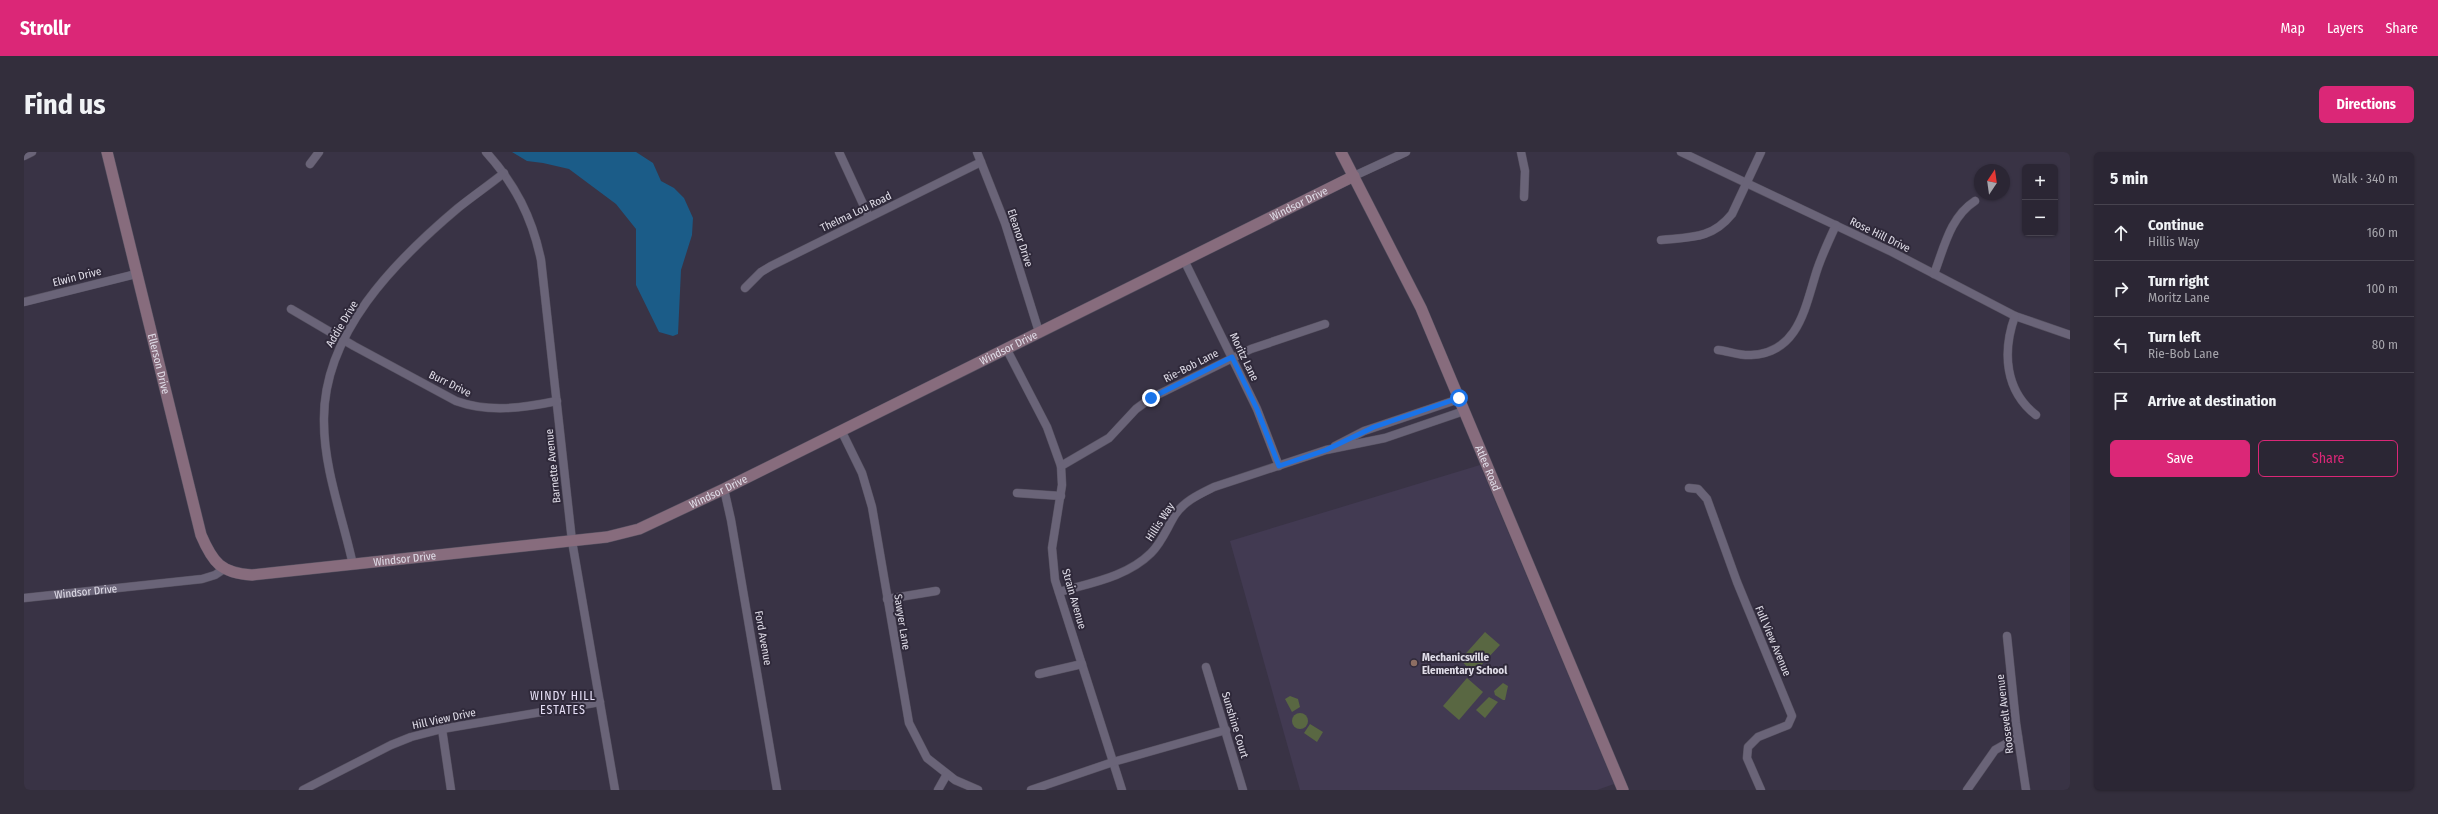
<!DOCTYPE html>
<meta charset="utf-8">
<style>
:root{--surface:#2b2634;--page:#332e3c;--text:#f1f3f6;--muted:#a6a5ac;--line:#47434f;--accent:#db2777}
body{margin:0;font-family:"Fira Sans Condensed",sans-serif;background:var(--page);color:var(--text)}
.controls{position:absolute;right:12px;top:12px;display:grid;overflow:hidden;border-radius:6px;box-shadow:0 1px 3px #0004}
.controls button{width:36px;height:36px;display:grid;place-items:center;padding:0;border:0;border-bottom:1px solid var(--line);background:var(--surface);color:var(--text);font:20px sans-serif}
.compass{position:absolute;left:1950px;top:12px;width:36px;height:36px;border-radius:50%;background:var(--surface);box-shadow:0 1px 3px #0004;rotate:13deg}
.stop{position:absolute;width:12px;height:12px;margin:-9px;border:3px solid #1a73e8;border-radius:50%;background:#fff}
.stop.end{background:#1a73e8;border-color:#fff;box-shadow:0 1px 4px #0008}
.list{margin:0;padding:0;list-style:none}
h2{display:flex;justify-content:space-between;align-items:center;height:52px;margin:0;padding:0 16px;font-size:17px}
h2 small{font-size:13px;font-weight:400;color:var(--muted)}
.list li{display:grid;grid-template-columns:26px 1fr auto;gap:12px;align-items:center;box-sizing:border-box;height:56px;padding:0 16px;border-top:1px solid var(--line)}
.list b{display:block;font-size:15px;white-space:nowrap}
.list p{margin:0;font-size:13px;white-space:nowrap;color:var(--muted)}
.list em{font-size:13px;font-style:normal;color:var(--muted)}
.actions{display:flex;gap:8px;padding:12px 16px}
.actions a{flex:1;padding:9px 0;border:1px solid var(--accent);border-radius:6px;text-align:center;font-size:14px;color:var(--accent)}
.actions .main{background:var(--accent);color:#fff}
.icon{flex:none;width:22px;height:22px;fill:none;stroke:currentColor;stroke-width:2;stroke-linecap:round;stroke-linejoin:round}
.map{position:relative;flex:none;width:2046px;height:638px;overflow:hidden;border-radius:6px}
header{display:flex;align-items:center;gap:24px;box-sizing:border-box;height:56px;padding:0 20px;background:var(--accent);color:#fff}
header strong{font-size:19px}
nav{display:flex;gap:22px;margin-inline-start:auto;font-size:14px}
.intro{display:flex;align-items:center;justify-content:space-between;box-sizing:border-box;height:96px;padding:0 24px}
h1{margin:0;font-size:28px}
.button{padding:10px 18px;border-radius:6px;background:var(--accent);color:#fff;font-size:14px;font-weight:700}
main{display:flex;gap:24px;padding:0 24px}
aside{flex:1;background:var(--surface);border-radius:6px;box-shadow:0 1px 3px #0004}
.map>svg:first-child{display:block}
.built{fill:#423a52}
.green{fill:#596742}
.water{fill:#1b5c88}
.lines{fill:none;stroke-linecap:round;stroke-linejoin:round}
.street-casing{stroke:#565160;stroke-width:9}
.secondary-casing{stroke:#565160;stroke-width:12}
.street{stroke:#6a6478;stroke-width:8}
.secondary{stroke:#876c7d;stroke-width:11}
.route{stroke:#1a73e8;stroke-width:5}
.education-dot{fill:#8d6e63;stroke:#2f293a;stroke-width:1.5}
.labels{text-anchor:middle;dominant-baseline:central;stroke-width:4;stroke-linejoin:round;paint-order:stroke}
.street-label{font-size:11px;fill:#e0dde8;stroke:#2f293a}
.poi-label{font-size:11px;font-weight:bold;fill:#e0dde8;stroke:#2f293a;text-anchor:start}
.neighbourhood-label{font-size:12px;letter-spacing:1px;fill:#e6dff6;stroke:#2f293a}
</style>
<header>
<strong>Strollr</strong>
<nav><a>Map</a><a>Layers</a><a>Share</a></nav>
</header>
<div class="intro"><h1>Find us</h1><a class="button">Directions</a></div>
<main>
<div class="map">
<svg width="2046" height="638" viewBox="0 0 2046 638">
<rect width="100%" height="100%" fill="#393345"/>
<!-- built -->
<polygon class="built" points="1456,313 1590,632 1573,638 1276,638 1206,389"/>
<!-- green -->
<g class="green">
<polygon points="1461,480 1476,493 1450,521 1436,508"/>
<polygon points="1443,526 1459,540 1435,568 1419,554"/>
<polygon points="1479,531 1484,534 1481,548 1479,548 1471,543 1470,539"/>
<polygon points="1266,544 1274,547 1276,555 1268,560 1261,547"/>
<polygon points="1465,545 1474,550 1461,566 1452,558"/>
<circle cx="1276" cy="569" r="8"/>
<polygon points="1286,572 1299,580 1293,590 1280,581"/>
</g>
<!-- water -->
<polygon class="water" points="488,0 612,0 629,11 637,29 650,36 660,46 669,66 668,83 657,118 654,182 649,184 635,180 612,133 612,77 592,52 545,17 519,11 503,9"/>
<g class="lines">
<defs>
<g id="street">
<path d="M 462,0 C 491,32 508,65 517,108 L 548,389 L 591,638"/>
<polyline points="815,0 845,65"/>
<polyline points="953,0 981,71 1015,180"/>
<polyline points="1497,0 1501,19 1500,45"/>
<polyline points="1657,0 1868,100 1991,164 2046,183"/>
<polyline points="0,4 8,0"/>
<polyline points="286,12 295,0"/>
<polyline points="1330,24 1382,0"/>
<path d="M 1637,88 C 1667,85 1688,87 1708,62 L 1737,0"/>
<polyline points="1160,108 1233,257 1255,314"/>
<path d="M 1910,122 C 1920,96 1926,65 1951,49"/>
<polyline points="721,136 737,120 747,114 957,10"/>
<polyline points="0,150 112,122"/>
<path d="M 267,157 L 330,194 L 432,249 C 465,261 499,256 533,249"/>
<path d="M 1991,164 C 1978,200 1981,239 2012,263"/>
<polyline points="982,196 1023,275 1037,314 1038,333 1028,396 1031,428 1098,638"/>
<path d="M 1694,198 C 1704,199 1717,204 1727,203 C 1775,201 1781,155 1793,118 C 1798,103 1805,88 1812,73"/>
<polyline points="817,278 838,321 848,355 885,571 903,606 931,628 954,638"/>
<polyline points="1311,294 1340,279 1435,247"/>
<polyline points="1037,314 1085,286 1112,257 1127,246 1227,197 1301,172"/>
<polyline points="1665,336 1674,337 1683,347 1713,430 1768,564 1764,573 1734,585 1724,595 1723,606 1737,638"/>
<polyline points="700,337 707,368 753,638"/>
<polyline points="993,341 1037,344"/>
<path d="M 329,413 C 319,366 300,318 300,270 C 298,182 371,109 434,56 C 449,44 465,33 480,21"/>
<path d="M 1035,440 C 1066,431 1103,425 1127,401 C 1138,390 1143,376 1151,363 C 1160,349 1176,342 1190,335 L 1302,298 L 1361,286 L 1440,259"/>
<path id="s1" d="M 0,446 L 178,427 L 191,423 L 200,417"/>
<polyline points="863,447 912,439"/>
<polyline points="1983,484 1992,571 2002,638"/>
<polyline points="1182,515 1219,638"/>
<polyline points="1015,522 1058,512"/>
<polyline points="418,577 427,638"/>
<polyline points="279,638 367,593 387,585 418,577 576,550"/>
<polyline points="914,638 923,622"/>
<polyline points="1007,638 1089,610 1202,578"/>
<polyline points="1943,638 1971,598 1994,585"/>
</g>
<g id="secondary">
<path id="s2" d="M 83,0 L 177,383 C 189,411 197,421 228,423 L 583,385 L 615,377 L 700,337 L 1330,24"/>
<path id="s3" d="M 1317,0 L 1397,156 L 1599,638"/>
</g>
</defs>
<!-- street casing -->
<use href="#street" class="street-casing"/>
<!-- secondary casing -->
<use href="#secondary" class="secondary-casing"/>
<!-- street -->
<use href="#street" class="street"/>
<!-- secondary -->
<use href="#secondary" class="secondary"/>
</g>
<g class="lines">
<!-- route -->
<polyline class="route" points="1127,246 1208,205 1233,257 1255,314 1302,298 1350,275 1435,246"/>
</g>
<!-- markers -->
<circle class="education-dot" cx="1390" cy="511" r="4"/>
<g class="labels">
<!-- street labels -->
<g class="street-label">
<text stroke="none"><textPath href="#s2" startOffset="1590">Windsor Drive</textPath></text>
<text transform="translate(832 60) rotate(-26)">Thelma Lou Road</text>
<text transform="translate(1856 83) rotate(26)">Rose Hill Drive</text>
<text transform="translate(996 86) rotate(72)">Eleanor Drive</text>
<text transform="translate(53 125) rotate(-14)">Elwin Drive</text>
<text transform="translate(318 172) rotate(-59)">Addie Drive</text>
<text stroke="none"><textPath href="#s2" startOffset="1266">Windsor Drive</textPath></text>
<text transform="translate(1220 205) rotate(64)">Moritz Lane</text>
<text stroke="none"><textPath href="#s2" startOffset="218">Ellerson Drive</textPath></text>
<text transform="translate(1167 214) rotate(-27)">Rie-Bob Lane</text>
<text transform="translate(426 232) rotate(26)">Burr Drive</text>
<text transform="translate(529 314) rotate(-96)">Barnette Avenue</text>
<text stroke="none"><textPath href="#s3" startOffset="349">Atlee Road</textPath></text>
<text stroke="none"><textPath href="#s2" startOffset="942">Windsor Drive</textPath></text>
<text transform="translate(1136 370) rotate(-57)">Hillis Way</text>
<text stroke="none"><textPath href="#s2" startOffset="618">Windsor Drive</textPath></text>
<text stroke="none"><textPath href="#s1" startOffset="62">Windsor Drive</textPath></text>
<text transform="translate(1050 447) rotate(74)">Strain Avenue</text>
<text transform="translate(878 470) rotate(81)">Sawyer Lane</text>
<text transform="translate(739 486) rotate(80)">Ford Avenue</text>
<text transform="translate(1749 489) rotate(67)">Full View Avenue</text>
<text transform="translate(1981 562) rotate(-97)">Roosevelt Avenue</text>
<text transform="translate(420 567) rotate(-12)">Hill View Drive</text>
<text transform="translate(1211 573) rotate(73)">Sunshine Court</text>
</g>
<!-- poi labels -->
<g class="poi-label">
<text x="1398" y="505">Mechanicsville<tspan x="1398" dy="13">Elementary School</tspan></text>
</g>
<!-- neighbourhood labels -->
<g class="neighbourhood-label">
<text x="539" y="544">WINDY HILL<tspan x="539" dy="14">ESTATES</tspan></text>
</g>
</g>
</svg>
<div class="controls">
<button>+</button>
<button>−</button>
</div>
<svg class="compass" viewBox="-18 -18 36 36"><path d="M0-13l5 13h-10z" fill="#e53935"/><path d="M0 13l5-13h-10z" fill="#a6a5ac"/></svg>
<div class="stop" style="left:1435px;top:246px"></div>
<div class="stop end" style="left:1127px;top:246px"></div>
</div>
<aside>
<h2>5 min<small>Walk · 340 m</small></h2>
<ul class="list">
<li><svg class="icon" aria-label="ahead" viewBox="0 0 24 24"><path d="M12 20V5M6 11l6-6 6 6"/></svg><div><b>Continue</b><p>Hillis Way</p></div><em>160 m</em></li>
<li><svg class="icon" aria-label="right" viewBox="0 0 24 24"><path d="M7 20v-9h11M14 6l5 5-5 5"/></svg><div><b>Turn right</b><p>Moritz Lane</p></div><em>100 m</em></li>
<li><svg class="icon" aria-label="left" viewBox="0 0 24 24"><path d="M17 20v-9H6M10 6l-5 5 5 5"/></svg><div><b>Turn left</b><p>Rie-Bob Lane</p></div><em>80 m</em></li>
<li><svg class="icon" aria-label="arrive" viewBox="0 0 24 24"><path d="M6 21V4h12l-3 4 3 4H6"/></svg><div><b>Arrive at destination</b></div></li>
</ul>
<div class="actions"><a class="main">Save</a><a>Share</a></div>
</aside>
</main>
